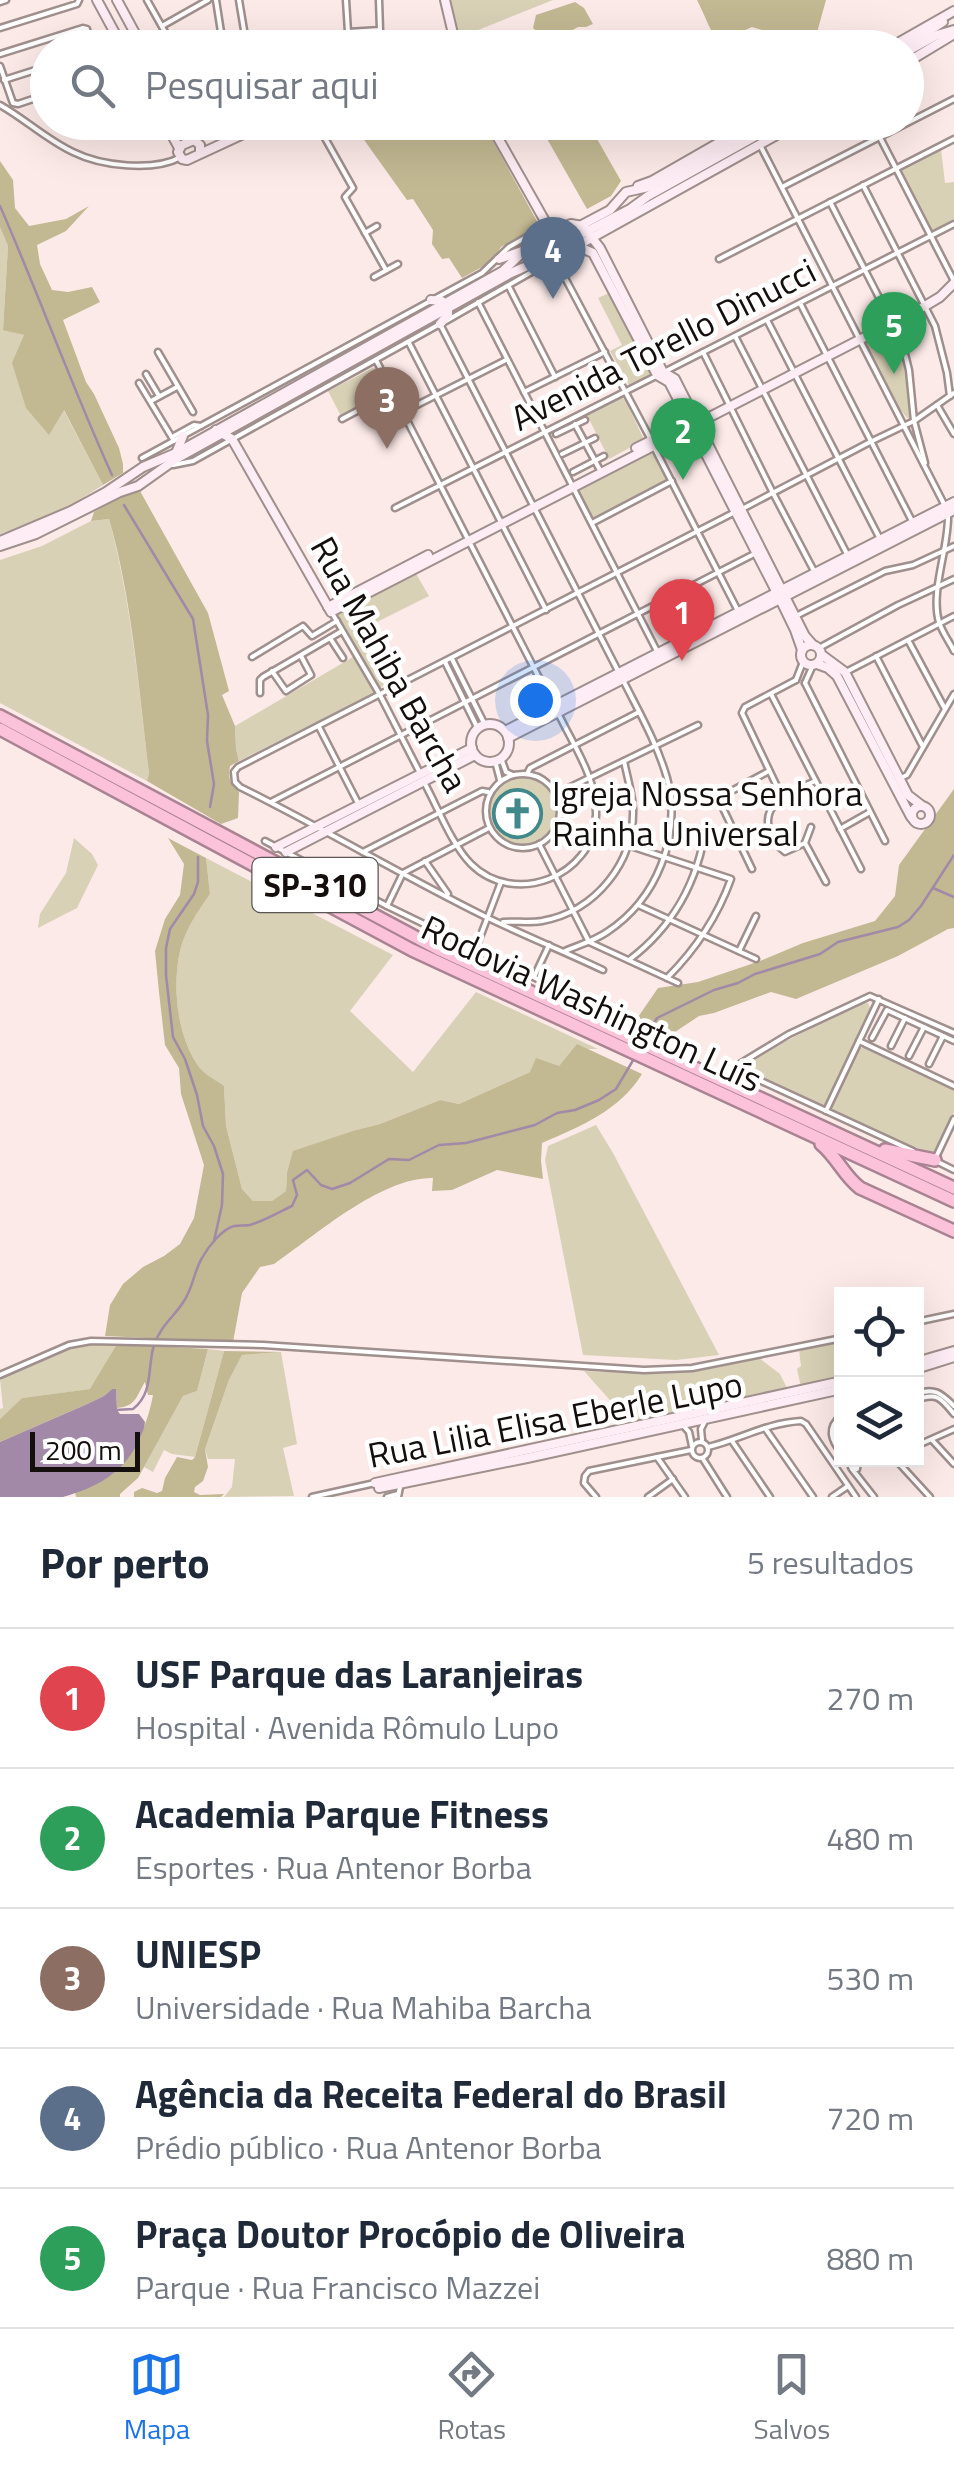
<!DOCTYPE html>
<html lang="pt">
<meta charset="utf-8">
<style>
:root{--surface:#fff;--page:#f6f6f7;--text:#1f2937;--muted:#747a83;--line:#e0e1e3;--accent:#1a73e8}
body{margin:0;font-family:"Titillium Web",sans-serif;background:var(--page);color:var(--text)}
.controls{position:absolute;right:30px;bottom:30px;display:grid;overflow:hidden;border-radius:0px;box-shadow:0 10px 40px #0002}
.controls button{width:90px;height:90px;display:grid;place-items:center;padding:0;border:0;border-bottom:2px solid var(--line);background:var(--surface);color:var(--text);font:50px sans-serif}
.scale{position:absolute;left:30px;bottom:25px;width:110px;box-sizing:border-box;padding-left:10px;border:5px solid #140e0d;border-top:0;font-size:28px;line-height:35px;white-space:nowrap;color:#140e0d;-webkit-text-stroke:8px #fff;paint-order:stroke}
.you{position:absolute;left:535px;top:700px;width:35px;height:35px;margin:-25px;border:8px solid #fff;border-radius:50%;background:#1a73e8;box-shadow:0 0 0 15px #1a73e833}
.badge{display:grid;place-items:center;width:65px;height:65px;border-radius:50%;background:var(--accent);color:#fff;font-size:32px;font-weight:700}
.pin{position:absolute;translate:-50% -82px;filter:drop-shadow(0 2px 5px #0008)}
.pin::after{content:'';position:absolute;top:52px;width:35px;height:30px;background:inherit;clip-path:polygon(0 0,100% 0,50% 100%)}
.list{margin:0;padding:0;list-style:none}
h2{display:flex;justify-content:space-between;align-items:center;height:130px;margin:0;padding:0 40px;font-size:42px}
h2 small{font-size:32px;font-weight:400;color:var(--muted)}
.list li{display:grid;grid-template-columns:65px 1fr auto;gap:30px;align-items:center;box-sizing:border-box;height:140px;padding:0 40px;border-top:2px solid var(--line)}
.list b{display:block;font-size:38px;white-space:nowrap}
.list p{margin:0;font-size:32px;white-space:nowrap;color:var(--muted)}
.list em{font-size:32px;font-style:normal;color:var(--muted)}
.icon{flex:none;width:55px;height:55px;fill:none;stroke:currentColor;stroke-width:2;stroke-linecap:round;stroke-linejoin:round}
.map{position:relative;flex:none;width:954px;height:1497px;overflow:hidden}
.search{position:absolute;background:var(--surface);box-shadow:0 10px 40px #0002;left:30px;right:30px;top:30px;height:110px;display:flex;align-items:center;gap:25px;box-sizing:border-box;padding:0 35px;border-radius:55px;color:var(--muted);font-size:38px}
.sheet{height:830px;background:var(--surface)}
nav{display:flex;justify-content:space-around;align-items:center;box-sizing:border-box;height:140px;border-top:2px solid var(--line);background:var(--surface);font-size:28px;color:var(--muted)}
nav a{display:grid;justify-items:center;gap:5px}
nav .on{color:var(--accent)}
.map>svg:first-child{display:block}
.green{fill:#d8d1b6}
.forest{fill:#c2b892}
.water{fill:#a189a7}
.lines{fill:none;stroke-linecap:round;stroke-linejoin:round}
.stream{stroke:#a189a7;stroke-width:2.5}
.street-casing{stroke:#9f8f8d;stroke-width:9}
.secondary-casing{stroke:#9f8f8d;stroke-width:12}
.highway-casing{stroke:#aa8392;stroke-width:16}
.street{stroke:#fff;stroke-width:4}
.secondary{stroke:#feedf4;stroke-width:8}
.highway{stroke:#fbc2d9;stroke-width:11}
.labels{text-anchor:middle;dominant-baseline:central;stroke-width:9;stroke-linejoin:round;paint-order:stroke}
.shield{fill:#fff;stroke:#5a5656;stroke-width:2.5}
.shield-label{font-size:32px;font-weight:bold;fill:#140e0d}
.street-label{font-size:35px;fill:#140e0d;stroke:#fff}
.poi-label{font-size:35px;fill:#140e0d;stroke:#fff;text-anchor:start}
</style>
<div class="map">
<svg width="954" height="1497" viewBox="0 0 954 1497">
<rect width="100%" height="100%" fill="#fceae8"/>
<!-- green -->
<g class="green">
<polygon points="448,0 553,0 456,39"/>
<polygon points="941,149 945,183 954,182 954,221 933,231 927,225 902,171 904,167"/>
<polygon points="0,227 8,246 3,329 24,335 103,485 63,510 0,534"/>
<polygon points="611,292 650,372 649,375 629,385 610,351 622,345 598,298"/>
<polygon points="890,327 905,364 912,415 908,419 899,408 864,343 864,339"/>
<polygon points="373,368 376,369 386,391 341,416 328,391"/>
<polygon points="622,397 626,401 644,440 609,459 587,415"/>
<polygon points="651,451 666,477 665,481 596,518 591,516 577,490 578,487"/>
<path d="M 109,519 C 131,601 139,689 149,773 L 147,781 L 0,703 L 0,560 L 42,546 L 91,521 Z"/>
<polygon points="415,572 429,596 365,628 385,666 379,670 387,684 379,688 337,613"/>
<polygon points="353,657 374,693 239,761 236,749 235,726"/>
<circle cx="523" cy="811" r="34"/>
<polygon points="74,838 92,854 98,865 77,908 38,928 40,914 66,873"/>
<path d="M 206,858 L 393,955 L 350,1011 L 413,1072 L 476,992 L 598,1049 L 587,1049 L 577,1045 L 559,1066 L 530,1072 L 459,1104 L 440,1100 L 380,1124 L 356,1130 L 287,1173 L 286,1191 L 272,1201 L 253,1201 L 242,1189 L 226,1126 L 224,1086 C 216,1081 205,1075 199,1067 C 177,1036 172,988 180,951 C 185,930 198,911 210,894 Z"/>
<polygon points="863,1002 868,1003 871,1010 828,1100 823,1106 746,1070 745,1064 747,1061"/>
<polygon points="864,1047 954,1088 954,1112 935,1153 926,1154 833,1110 832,1107 858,1049"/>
<polygon points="596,1125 613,1153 719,1355 676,1360 583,1355 545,1160 548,1146"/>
<polygon points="841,1341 841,1377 801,1387 797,1369 801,1366 799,1350"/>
<polygon points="117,1344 91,1389 22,1398 0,1419 0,1409 3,1408 0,1379 72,1348 88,1345"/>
<polygon points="208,1349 224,1351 195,1457 172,1454 164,1450 153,1472 144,1467 183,1396 197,1391"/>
<polygon points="281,1352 297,1444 283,1448 294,1496 224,1497 232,1487 235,1459 208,1459 205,1449 229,1380 242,1355"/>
<polygon points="759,1358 780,1374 788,1390 632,1425 584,1371 656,1374 699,1371"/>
</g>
<!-- forest -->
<g class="forest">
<path d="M 697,0 L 826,0 L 816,36 L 807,37 L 803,47 L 788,47 L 790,44 L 781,44 L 777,36 L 767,39 L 762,30 L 752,27 L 743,31 L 750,47 C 711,48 713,31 697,0 Z"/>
<polygon points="575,2 584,8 593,24 586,27 578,27 557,39 553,33 544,37 533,28 536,15"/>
<polygon points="352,123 483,123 538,223 534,229 501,247 491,262 462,278 449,258 442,259 432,244 433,230 413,199 407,200"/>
<polygon points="538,123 588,123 621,181 611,196 587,209"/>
<polygon points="0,161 13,180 15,208 29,226 66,219 89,206 66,231 37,245 40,264 52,290 68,292 92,287 100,302 63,320 86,382 94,394 119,448 123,464 123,473 103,485 64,410 49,435 26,408 12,363 24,335 3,330 8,246 0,227"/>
<path d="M 140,491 L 208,613 L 229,691 L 222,695 L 235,726 L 236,749 L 239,761 L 230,766 C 228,779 230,784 239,792 L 238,818 L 221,824 L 147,781 L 149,773 C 139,690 132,599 109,519 L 91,521 L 94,512 L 124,495 Z"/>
<polygon points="954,789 954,928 948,929 898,956 796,999 771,992 714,1013 699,1016 672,1034 636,1020 658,988 698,982 760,961 803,943 875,921 895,896 899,865"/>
<path d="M 168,838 L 206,858 L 210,894 C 198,911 185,930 180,951 C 172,988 177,1036 199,1067 C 205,1075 216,1080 224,1086 L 226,1126 L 242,1189 L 253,1201 L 272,1201 L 286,1191 L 287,1173 L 293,1151 L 356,1130 L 380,1124 L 440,1100 L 459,1104 L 530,1072 L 536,1058 L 559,1066 L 577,1044 L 642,1074 C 619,1111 581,1126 542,1143 L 541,1161 L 543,1179 L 497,1170 L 452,1190 L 432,1191 L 433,1178 C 381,1177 316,1235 274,1264 L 260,1267 L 242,1293 L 233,1342 L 105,1336 L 110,1305 L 123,1284 L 143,1267 L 164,1256 L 180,1244 L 194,1218 L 204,1165 L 181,1094 L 179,1068 L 165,1045 L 159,992 L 155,951 L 165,919 L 180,895 L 184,864 Z"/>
<path d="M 117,1344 L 208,1349 L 197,1391 L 183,1396 L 138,1478 L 120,1494 L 120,1497 L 76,1497 L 75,1492 C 121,1479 145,1440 153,1395 L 148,1395 L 145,1382 C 136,1396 137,1406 117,1408 L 116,1390 L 112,1389 L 104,1396 L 85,1405 L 0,1442 L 0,1419 L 22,1398 L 90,1389 Z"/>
<polygon points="224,1351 281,1352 242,1355 229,1380 205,1449 208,1467 203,1481 195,1487 194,1492 200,1495 224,1494 221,1497 134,1497 134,1492 142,1488 157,1493 162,1491 165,1478 177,1457 192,1460 195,1457"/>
</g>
<!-- water -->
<path class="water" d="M 112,1389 L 116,1389 L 117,1410 L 120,1414 L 139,1414 L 145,1422 C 144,1432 140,1436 137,1444 C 122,1474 95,1488 63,1497 C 47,1497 18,1497 0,1497 L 0,1442 L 85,1405 L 104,1396 Z"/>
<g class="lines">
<!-- stream -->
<g class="stream">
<path d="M 0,206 C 39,295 72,387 112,475"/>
<polyline points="124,505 193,619 208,715 207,741 214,784 210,807"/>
<polyline points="198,857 198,882 194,894 170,929 166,948 166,975 173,1037 185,1059 197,1095 203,1126 214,1146 223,1174 222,1205 214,1241"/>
<polyline points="933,888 954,897"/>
<polyline points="643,1041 657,1018 714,990 738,983 755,974 820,954 838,942 898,927 909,920 921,906 954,855"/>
<path d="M 115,1410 L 133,1409 C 154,1393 147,1367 154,1345 C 161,1325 174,1317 184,1301 C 193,1288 194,1271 202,1258 C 208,1247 222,1229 234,1226 C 239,1225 245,1226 250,1225 C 264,1221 279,1212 292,1206 L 297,1195 L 293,1180 L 307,1170 L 321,1185 L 332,1189 L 350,1183 L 389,1159 L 409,1160 L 439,1145 L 466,1143 L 535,1125 L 557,1113 L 575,1110 L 599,1100 L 616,1089 L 635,1057"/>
</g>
<defs>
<g id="street">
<polyline points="147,0 174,48"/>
<polyline points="239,0 247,48"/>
<polyline points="346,0 348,32 380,30 379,0"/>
<polyline points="0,2 6,0"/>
<polyline points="162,26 208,0"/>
<polyline points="0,28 77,4 79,0"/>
<polyline points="196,48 221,32 216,0"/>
<polyline points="0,54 83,28 87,29 90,48"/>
<polyline points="0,66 13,103 18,104 48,94"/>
<polyline points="4,80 48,66"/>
<path d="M 0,105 C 25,119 47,140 73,152 C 101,166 153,172 181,157"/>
<polyline points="316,122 353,188 345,197 386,270"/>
<polyline points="872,122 954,281"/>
<polyline points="760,145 945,506"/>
<polyline points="863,185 935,326 947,373 950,396"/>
<polyline points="782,187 954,99"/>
<polyline points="830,202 890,319 905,354 909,370 914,421 925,463"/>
<polyline points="365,233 377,226"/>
<polyline points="555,259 651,440"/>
<polyline points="719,259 954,139"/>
<polyline points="374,277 398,264"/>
<polyline points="509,287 555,377"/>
<polyline points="478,302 658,653"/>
<polyline points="800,303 912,521"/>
<polyline points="767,320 879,537"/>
<polyline points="446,321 577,246"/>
<polyline points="440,324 618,671"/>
<polyline points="735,336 847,554"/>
<polyline points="409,343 546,610"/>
<polyline points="158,352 193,412"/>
<polyline points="703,352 773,493 814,571"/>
<polyline points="376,360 554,707"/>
<polyline points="664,372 954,224"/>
<polyline points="146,374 159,396"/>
<polyline points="139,383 174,441"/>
<polyline points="524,392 605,352"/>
<polyline points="151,401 177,387"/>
<polyline points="937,405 954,434"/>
<polyline points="403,412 506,360"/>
<polyline points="342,419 391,393"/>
<polyline points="575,424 601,472"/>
<polyline points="556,434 585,420"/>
<polyline points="174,436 194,425 201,426"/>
<polyline points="655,449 737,609"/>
<polyline points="562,454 595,438"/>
<polyline points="142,458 482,273 509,247 539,230"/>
<polyline points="173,465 193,461 438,325"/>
<polyline points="573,472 604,456"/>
<polyline points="395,508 656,376"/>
<polyline points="744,508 870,442 914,421 954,393"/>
<path d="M 948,515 C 949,548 930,591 939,622 C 942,632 949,641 954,651"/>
<polyline points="592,523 672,481"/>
<polyline points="332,613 380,695 421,775"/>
<polyline points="798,615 885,571 913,565 954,546"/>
<polyline points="330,638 343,658"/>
<polyline points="908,640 945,709"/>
<polyline points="819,648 898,605 954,579"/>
<polyline points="876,656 922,745"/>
<polyline points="252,657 303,626 312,636 337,621"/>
<polyline points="452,659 485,725"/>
<polyline points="445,662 478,729"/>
<polyline points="272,671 286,691 311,675 301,656"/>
<polyline points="846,672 954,616"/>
<polyline points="796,680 803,662"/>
<polyline points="805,683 885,841"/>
<polyline points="805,683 813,665"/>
<polyline points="260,693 260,680 263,677 342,631"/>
<polyline points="771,694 861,869"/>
<polyline points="319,727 358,803"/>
<polyline points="501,758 506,772 513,775"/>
<polyline points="495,761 500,780"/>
<circle cx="523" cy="811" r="37"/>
<polyline points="527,774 530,768 639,712"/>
<polyline points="901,778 907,775 954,694"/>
<path d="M 425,784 C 438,808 452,845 471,864 C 514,907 594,877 596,815 C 597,779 574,746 559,715"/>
<polyline points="558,793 698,725"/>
<polyline points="782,797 742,713 745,707 796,680"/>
<polyline points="271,802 756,553"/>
<path d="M 811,827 L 805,843 L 785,852 C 777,846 774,840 770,832 C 759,802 794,791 815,781"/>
<polyline points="840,829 870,812"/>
<path d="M 594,834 L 731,879 C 717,918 696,949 667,978"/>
<polyline points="265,841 387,906 591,1005"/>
<polyline points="805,843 826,882"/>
<polyline points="539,844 589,942 678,983"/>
<polyline points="363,852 482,791 488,792"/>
<polyline points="425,861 448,894"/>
<polyline points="752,869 720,802 724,795 769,771"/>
<polyline points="638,905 756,959"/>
<polyline points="387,906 403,873 489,828"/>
<path d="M 503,922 C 516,921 529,923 542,921 C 596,911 635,862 633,808 C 632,792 627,776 624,761"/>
<polyline points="476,948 501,882"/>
<path d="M 565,951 C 579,945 594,941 607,932 C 657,899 682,836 667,778 C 657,743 639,712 623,680"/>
<polyline points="739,951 756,916"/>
<path d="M 629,960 C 674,926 698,882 706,826"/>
<path d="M 603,970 C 563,951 523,935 484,916 C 401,875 323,828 240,787 L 235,782 L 234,772 L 238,767 L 735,512"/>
<polyline points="534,977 549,945"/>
<polyline points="872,1038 887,1010 954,1041"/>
<polyline points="859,1041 954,1086"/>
<polyline points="891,1046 905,1018"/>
<polyline points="909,1056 924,1027"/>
<polyline points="929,1064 943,1036"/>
<polyline points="826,1111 879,999"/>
<polyline points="913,1151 746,1074 741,1071 741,1063 789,1034 870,996 954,1033"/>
<polyline points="937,1155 954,1119"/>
<polyline points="936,1161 954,1170"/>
<polyline points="916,1322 954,1314"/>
<polyline points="0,1375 69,1345 91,1341 263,1345 644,1370 692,1368 842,1338"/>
<path d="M 916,1394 C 934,1387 941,1393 954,1406"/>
<path d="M 916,1400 C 937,1392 941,1398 954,1414"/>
<path d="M 842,1415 C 826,1428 831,1440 842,1454"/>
<polyline points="842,1422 836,1433 842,1445"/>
<polyline points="682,1424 689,1432 692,1446"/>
<polyline points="765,1428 813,1497"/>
<polyline points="702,1440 701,1429 705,1421"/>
<polyline points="932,1440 954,1464"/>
<polyline points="732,1441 770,1497"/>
<circle cx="700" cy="1450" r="8"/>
<polyline points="916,1446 954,1429"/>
<path d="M 708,1447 C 741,1439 766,1423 801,1421 L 806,1424 L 856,1497"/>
<polyline points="657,1457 685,1497"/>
<polyline points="703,1459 727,1497"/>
<polyline points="896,1460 930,1497"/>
<polygon points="852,1461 858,1463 857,1469 851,1467"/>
<polyline points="852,1469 874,1497"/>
<polyline points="312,1497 375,1483"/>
<polyline points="387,1497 398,1494"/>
<polyline points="398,1497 400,1487"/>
<polyline points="596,1497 584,1483 585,1476 589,1471 691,1450"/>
<polyline points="648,1497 673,1479"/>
<polyline points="832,1497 848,1486"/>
</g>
<g id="secondary">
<polyline points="97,0 123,48"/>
<polyline points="117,0 143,48"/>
<polyline points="445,0 454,38"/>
<polyline points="447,39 454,38 454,48"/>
<polyline points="434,48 447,39"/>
<polyline points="889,48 954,11"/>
<polyline points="903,48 943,22"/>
<polyline points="906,52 937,35 954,30"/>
<polyline points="906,63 954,34"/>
<polyline points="165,122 179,148"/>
<polyline points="185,122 194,140"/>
<polyline points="489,122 550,230"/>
<polyline points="200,154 200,145 194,140 182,145 178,152 182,159 187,160 269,122"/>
<polyline points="638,186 652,181 755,122"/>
<polyline points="585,229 600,248 663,372 675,379 805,636 812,644"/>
<polyline points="539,230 547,229 553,232 571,224 582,226"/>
<polyline points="533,246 534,253 538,258 555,259"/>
<polyline points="577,246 593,253 657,375 669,382 777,593 795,630 802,650"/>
<polyline points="577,246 800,122"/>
<polyline points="499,259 522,251"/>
<polyline points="431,300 442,301 448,308 448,315 440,324"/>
<polyline points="216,430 232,439 331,612 925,306 940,297 954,283"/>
<polyline points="636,448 668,432"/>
<polyline points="176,453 183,436"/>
<polyline points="0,541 71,511 106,492 143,467 176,453 503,271 526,249 538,243 561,236 610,210 626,192 653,186 768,122"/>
<polyline points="0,546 36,534 120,492 138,486 176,459 511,273 543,259 572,239 630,209 648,196 781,122"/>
<polyline points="328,607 428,555"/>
<circle cx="811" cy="655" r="10"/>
<polyline points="822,655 845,672 908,795 921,805"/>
<polyline points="817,664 828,668 837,676 911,817"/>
<circle cx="490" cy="743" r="19"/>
<polyline points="505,731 954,502"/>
<polyline points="508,738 954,510"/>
<circle cx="921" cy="815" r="9"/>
<polyline points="276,847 472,748"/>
<polyline points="286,852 475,755"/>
<polyline points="916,1362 954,1351"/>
<polyline points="916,1369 954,1357"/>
<polyline points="375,1483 842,1381"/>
<polyline points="379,1488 527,1458 842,1389"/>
</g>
<g id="highway">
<polyline points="0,716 438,949 954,1188"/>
<polyline points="0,729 412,950 954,1201"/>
<path d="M 821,1144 C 837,1157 844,1176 860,1188 L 954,1231"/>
<polyline points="885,1150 935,1160"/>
</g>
</defs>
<!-- street casing -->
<use href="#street" class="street-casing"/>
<!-- secondary casing -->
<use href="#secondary" class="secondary-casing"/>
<!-- highway casing -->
<use href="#highway" class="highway-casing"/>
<!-- street -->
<use href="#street" class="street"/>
<!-- secondary -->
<use href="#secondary" class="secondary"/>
<!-- highway -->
<use href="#highway" class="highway"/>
</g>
<!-- icons -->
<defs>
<symbol id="church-ring" viewBox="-11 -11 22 22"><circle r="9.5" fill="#fff" stroke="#408889" stroke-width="1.5"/><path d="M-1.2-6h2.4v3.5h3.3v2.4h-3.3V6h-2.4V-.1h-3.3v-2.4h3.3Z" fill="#408889"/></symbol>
</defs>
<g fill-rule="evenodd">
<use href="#church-ring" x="490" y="786" width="55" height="55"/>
</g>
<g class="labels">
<!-- shield labels -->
<rect class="shield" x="252.5" y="858" width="125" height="54" rx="8"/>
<g class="shield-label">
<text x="315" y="885">SP-310</text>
</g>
<!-- street labels -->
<g class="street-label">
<text transform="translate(663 344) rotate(-27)">Avenida Torello Dinucci</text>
<text transform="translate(390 664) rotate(61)">Rua Mahiba Barcha</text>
<text transform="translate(592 1003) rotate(25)">Rodovia Washington Luís</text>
<text transform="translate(555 1419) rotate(-11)">Rua Lilia Elisa Eberle Lupo</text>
</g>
<!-- poi labels -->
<g class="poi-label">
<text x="552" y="793">Igreja Nossa Senhora<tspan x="552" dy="40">Rainha Universal</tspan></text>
</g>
</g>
</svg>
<div class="controls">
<button><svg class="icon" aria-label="locate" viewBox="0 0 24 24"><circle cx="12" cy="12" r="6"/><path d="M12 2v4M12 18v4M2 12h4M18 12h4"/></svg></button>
<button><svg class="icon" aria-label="layers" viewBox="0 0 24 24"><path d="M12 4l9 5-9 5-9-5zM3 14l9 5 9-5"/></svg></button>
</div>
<div class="scale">200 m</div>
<div class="you"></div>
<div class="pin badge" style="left:682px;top:661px;background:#e0444e">1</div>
<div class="pin badge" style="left:683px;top:480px;background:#2e9e5b">2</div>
<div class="pin badge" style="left:387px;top:449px;background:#8d6e63">3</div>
<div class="pin badge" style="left:553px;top:299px;background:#5c6f8a">4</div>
<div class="pin badge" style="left:894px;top:374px;background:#2e9e5b">5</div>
<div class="search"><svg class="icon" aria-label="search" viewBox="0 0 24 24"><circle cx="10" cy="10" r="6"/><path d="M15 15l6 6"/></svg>Pesquisar aqui</div>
</div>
<section class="sheet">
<h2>Por perto<small>5 resultados</small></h2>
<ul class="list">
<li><span class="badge" style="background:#e0444e">1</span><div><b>USF Parque das Laranjeiras</b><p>Hospital · Avenida Rômulo Lupo</p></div><em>270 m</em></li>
<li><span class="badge" style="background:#2e9e5b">2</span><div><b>Academia Parque Fitness</b><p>Esportes · Rua Antenor Borba</p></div><em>480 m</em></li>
<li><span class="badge" style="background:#8d6e63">3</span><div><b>UNIESP</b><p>Universidade · Rua Mahiba Barcha</p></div><em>530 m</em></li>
<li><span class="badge" style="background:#5c6f8a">4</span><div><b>Agência da Receita Federal do Brasil</b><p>Prédio público · Rua Antenor Borba</p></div><em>720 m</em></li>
<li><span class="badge" style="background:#2e9e5b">5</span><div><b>Praça Doutor Procópio de Oliveira</b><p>Parque · Rua Francisco Mazzei</p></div><em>880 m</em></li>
</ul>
</section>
<nav>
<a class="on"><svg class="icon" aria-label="map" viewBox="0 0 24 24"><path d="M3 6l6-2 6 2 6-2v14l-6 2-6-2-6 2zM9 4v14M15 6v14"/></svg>Mapa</a>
<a><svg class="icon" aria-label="directions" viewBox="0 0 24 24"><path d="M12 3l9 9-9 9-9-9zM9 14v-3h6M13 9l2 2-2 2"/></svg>Rotas</a>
<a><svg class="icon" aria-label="saved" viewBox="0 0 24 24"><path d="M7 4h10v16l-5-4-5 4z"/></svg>Salvos</a>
</nav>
